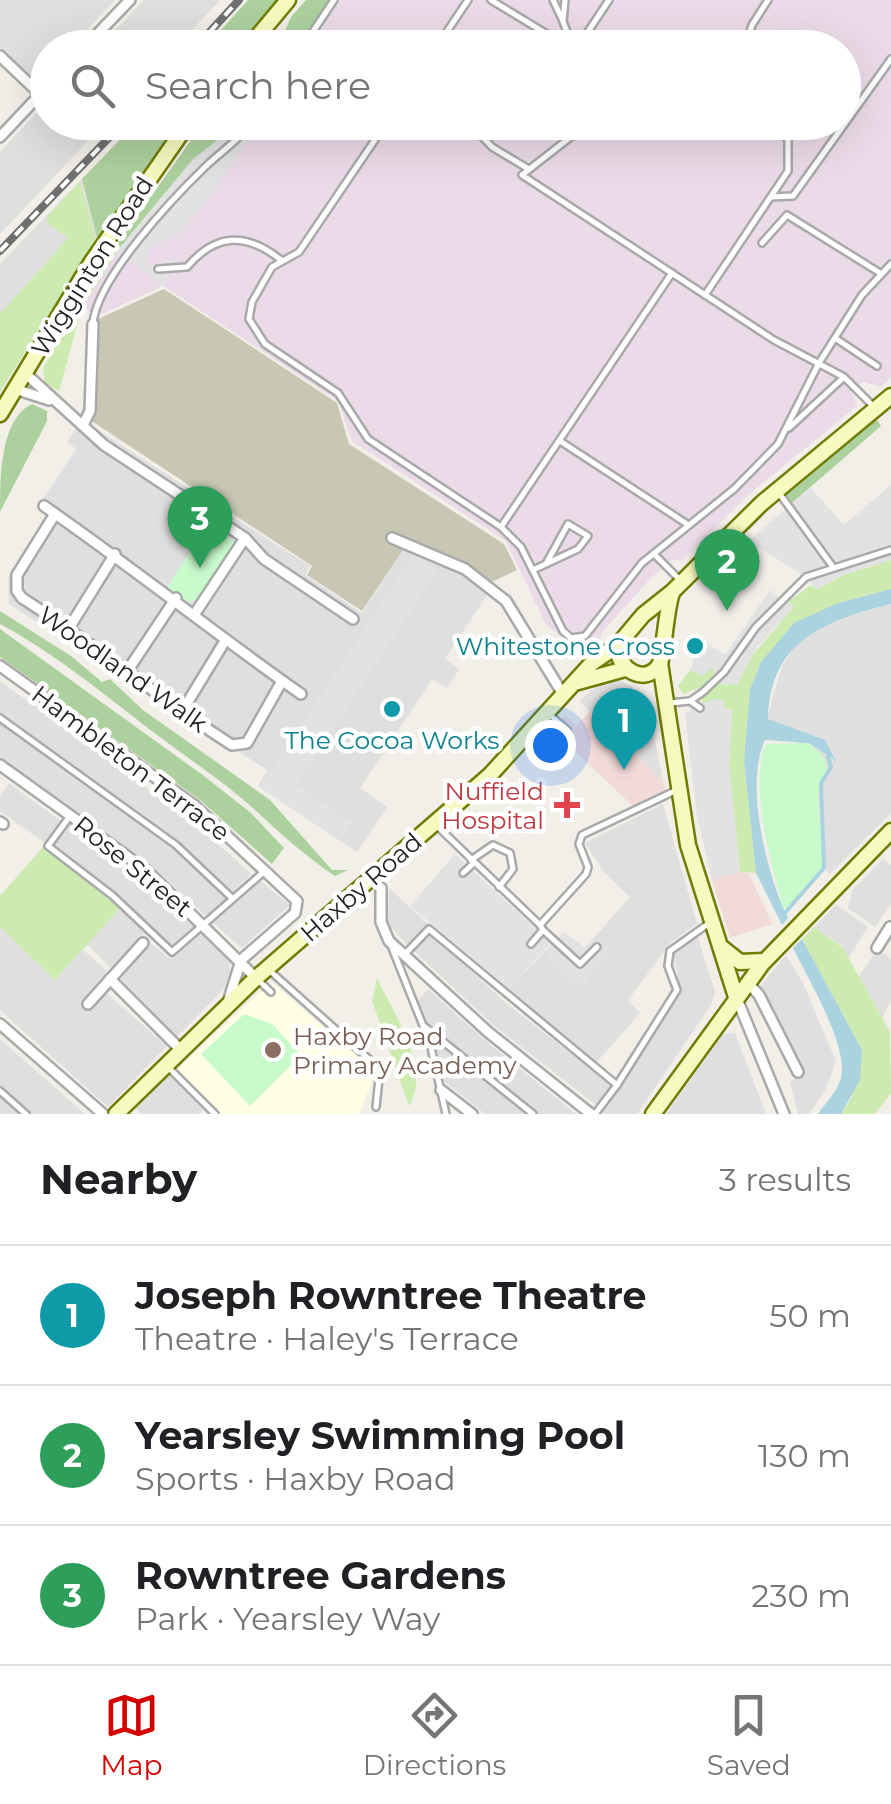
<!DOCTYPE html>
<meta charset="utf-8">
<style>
:root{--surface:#fff;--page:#f6f6f6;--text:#202124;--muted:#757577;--line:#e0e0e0;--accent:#d40000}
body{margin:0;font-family:Montserrat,sans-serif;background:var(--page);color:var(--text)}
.you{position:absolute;left:550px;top:745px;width:35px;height:35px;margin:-25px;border:8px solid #fff;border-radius:50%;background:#1a73e8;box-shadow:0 0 0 15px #1a73e833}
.badge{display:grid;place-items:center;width:65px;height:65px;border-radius:50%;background:var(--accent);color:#fff;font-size:32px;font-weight:700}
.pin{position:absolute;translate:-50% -82px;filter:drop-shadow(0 2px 5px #0008)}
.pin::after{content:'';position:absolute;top:52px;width:35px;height:30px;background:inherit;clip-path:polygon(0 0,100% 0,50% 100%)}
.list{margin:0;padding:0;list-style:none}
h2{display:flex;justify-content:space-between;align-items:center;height:130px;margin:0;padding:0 40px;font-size:42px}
h2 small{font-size:32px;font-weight:400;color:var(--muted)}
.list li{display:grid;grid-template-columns:65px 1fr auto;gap:30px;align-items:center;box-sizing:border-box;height:140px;padding:0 40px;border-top:2px solid var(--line)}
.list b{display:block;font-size:38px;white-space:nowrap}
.list p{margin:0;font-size:32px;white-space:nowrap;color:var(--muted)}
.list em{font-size:32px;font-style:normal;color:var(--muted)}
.icon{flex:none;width:55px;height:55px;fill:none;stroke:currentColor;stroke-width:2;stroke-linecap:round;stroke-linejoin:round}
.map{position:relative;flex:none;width:891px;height:1114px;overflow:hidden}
.search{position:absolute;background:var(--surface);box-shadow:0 10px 40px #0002;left:30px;right:30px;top:30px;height:110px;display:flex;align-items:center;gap:25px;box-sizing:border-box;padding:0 35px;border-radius:55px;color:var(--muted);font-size:38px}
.sheet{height:550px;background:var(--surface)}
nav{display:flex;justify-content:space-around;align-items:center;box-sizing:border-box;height:140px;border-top:2px solid var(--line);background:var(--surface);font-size:28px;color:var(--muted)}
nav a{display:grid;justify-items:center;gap:5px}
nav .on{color:var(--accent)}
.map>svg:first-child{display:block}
.residential{fill:#e0dfdf}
.commercial{fill:#f2dad9}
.industrial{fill:#ebdbe8}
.education{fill:#ffffe5}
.construction{fill:#c7c7b4}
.grass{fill:#cdebb0}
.forest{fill:#add19e}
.park{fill:#c8facc}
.parking{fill:#e2e2e2}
.water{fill:#aad3df}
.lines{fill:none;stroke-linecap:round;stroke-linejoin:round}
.stream{stroke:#aad3df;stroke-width:4}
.lane-casing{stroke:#a9a9a9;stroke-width:10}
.street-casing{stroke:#a9a9a9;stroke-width:14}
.secondary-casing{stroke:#707d05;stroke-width:19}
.lane{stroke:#fff;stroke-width:5}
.street{stroke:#fff;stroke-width:9}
.secondary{stroke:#f7fabf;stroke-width:14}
.rail-casing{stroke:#707070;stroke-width:8}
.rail{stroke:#fff;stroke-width:4;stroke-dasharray:11;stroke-linecap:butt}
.culture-dot{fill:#0f9aa8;stroke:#fff;stroke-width:4}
.health-dot{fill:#e0444e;stroke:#fff;stroke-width:4}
.education-dot{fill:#8d6e63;stroke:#fff;stroke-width:4}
.labels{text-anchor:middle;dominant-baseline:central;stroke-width:9;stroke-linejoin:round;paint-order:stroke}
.street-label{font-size:25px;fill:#222;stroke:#fff}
.culture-label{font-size:25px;fill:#0d838f;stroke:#fff;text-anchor:end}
.health-label{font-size:25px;fill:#be3a42;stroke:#fff;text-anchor:end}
.education-label{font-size:25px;fill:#785e54;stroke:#fff;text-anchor:start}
</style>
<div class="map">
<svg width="891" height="1114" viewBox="0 0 891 1114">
<rect width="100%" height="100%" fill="#f2efe9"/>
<!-- residential -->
<g class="residential">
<polygon points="0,0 115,0 70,47 48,48 47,71 32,77 0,48"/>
<polygon points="144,0 220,0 176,47 99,47"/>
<polygon points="47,102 48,122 105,123 0,234 0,152"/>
<polygon points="82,179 98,242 19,361 0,344 0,264"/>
<polygon points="82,420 310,566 305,575 362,613 409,541 493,586 445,659 459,669 447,688 432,679 360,788 387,807 357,852 258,786 267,770 9,604 8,577 47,515 37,508 76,449 67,442"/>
<polygon points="891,604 891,813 829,875 823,866 818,794 827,768 768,719 768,714 782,666 798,642 827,623"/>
<polygon points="617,679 646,694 663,781 579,701 600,683"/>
<polygon points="0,681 189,818 251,874 207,917 150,864 0,757"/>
<polygon points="9,783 62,822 45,843 0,811 0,796"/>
<polygon points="663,804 697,924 672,941 628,1000 640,1013 596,1063 509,988 564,932 585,948 630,897 604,872 585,843"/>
<polygon points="68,823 145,881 194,927 171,950 115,896 50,845"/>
<polygon points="883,859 891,865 891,904 875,927 848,908 853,889"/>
<polygon points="258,879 290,905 242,948 211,921"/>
<polygon points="389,888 429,925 409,946 388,924"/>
<polygon points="836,905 868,927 848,958 843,947 814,927"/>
<polygon points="120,908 145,933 111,968 87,944"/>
<polygon points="0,927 55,980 82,949 107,971 80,1003 89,1010 106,993 167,1046 108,1107 0,1010"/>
<polygon points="199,931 229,959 230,970 224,989 177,1037 121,979 151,943 170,959"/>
<polygon points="430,933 507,1004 612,1085 596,1105 492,1024 413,950"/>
<polygon points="697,935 715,992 711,1005 637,1114 606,1114 601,1110 681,992 673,952 686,938"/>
<polygon points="882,952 891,959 891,1001 882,1018 858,978 874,954"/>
<polygon points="786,955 802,981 836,1061 825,1091 809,1114 798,1114 790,1082 801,1073 759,988"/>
<polygon points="428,989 481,1037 576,1114 536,1114 460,1055 425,1022 417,1002"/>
<polygon points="735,1033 766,1114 666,1114 723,1034"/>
<polygon points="428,1034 528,1114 485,1114 441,1079"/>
<polygon points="0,1039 61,1093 85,1114 0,1114"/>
<polygon points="166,1072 204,1109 199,1114 142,1114 134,1106"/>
</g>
<!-- commercial -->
<g class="commercial">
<polygon points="589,712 663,781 666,790 634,807 551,729 565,715 576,726"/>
<polygon points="740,872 749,873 772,924 730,938 712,880"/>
</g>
<!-- industrial -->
<polygon class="industrial" points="331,0 891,0 891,378 881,387 863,382 851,391 857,406 747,496 682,561 673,559 651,578 604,630 591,658 546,625 506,541 352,441 338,401 163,286 98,316 82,308 118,250 249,123 844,122 844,48 298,47"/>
<!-- education -->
<polygon class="education" points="271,982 376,1072 359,1114 208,1114 170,1076"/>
<!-- construction -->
<polygon class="construction" points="164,289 337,403 349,444 504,544 517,570 492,582 466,565 409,541 362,611 307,575 312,566 90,420 97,408 98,319"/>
<!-- grass -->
<g class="grass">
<polygon points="80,181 96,240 0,392 0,314 68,238 47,223 47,217"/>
<polygon points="115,247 118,250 82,308 59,391 45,383 43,368"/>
<polygon points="891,560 891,589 838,603 761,662 750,689 744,761 756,873 740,872 729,766 732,710 723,708 724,700 703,704 699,688 683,694 678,686 690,670 748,660 794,607 788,602 811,585 818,589 843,575"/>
<polygon points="44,846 120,908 55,980 0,927 0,896"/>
<polygon points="814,927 843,948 890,1032 891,1093 875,1114 841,1114 852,1097 862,1050 802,939"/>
<path d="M 377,978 C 393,1012 432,1069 409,1106 L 372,1001 Z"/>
</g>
<!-- forest -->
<g class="forest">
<polygon points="248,0 282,0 242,47 205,48"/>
<polygon points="306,0 331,0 298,47 278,47 291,17"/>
<polygon points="136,123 182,123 98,242 82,179"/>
<polygon points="216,123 249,123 164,194 118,250 115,247 192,139"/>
<path d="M 32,404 L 47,411 L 47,421 L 0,512 C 0,477 0,419 32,404 Z"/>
<polygon points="875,417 881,426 792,503 783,494"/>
<path d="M 0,611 L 71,656 L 102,682 L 110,679 L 143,710 L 270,800 L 332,870 L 348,870 L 335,876 C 305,856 281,834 254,809 C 224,782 189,759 157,735 C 106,696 56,654 0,624 Z"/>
<polygon points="0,629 204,776 251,813 284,848 272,864 200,800 0,657"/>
</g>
<!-- park -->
<g class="park">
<polygon points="210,521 235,543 200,599 189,602 167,587"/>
<path d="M 809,743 L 823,756 L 827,768 L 818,794 L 823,866 L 788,910 L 783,907 C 772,868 748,782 766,744 Z"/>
<polygon points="244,1014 272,1024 301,1055 250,1106 201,1054"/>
</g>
<!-- parking -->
<g class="parking">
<polygon points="253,123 260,123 209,198 180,233 150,247 146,267 180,257 163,286 118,250 193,159 224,135"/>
<polygon points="891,485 891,560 843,575 817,589 806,577 748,541 811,488 844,525"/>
<polygon points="413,554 438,571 297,785 353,823 342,841 260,787"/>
<polygon points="770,590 794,607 757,647 737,685 719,684 712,668 703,676 690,670 701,639 725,655"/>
<polygon points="713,699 724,700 723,708 732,710 729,766 740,872 712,880 697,816 685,713"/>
<polygon points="455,854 551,943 509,988 410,906"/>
<polygon points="564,932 584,948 594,937 611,952 581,987 544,955"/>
</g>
<!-- water -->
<g class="water">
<path d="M 891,589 L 891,604 C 825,621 770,640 768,719 L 825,740 L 836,761 L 809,743 L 765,740 C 744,784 767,876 788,918 L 782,925 L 756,873 L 744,761 L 750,689 L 761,662 L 794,623 L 838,603 Z"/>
<path d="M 802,939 L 862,1050 L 860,1080 L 841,1114 L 818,1114 C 825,1103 836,1093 840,1081 C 852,1051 807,977 793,948 Z"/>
</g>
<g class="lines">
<!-- stream -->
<polyline class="stream" points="784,914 824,868 821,783 831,767 828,757"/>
<defs>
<g id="lane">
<polyline points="491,0 570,48"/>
<polyline points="553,0 562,19"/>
<polyline points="565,0 563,22 574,48"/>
<polyline points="302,48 334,0"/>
<polyline points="436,48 468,0"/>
<polyline points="577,48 609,0"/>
<polyline points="745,48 752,25 768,0"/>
<polyline points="387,122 299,252 272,267 252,302 249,319 265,344 338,393 368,439 501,527 521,547 563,631 571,638 585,636 642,563 734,489 778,444 819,363 862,295 891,264"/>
<polyline points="469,122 492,147 527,168"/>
<polyline points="581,122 577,132 522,175 774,340 844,377 873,406"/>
<polyline points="771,197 793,196 891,59"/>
<polyline points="762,243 787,215 880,273"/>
<path d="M 158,269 L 187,267 C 216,233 246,232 281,260"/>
<polyline points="705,295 788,171 788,140 773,122"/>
<path d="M 93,324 C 96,279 173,198 206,166 C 222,151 238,141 251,122"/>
<polyline points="835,338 877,366"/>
<polyline points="789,428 843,378"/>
<polyline points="560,441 687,524"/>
<polyline points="779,493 833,567"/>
<polyline points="501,527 672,273"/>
<polyline points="654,554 680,580"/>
<polyline points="533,570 578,549 588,536 568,524 547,562"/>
<polyline points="690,701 700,708"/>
<polyline points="670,703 690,701 703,692 724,672 756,627 806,577 891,550"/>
<polyline points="550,715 567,730"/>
<polyline points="0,718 176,845 232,898"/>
<polyline points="70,816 48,846 113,896 172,952 266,870"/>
<polyline points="437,826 540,925 543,930 531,944"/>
<polyline points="471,860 493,845 510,853 513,869 499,887"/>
<polyline points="463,873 474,863"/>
<polyline points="540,925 586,874 588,867 579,844 582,835 677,790"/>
<polyline points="543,930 580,964 597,947"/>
<polyline points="392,948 430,1043 446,1114"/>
<polyline points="404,955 429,929 617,1085 595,1114"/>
<polyline points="269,970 380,1069 376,1107"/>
<polyline points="258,980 271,992"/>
<polyline points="425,1027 533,1114"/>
<polyline points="167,1066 215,1114"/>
<polyline points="617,1085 677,990 668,966 670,951 708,924"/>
<polyline points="0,1091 26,1114"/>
</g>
<g id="street">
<polyline points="84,48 130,0"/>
<polyline points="0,56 40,94"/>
<polyline points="0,137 48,86"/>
<polyline points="25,373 104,445 245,538 264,559 353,619"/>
<polyline points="15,389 49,400"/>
<polyline points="83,425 90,411 93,324"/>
<path d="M 44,506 C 132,567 214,633 301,694"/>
<path d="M 55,514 L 17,575 L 17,591 L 22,598 C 95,644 159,699 232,745 L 247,743 L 282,681"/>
<polyline points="392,538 465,569 506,601 564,696"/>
<polyline points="194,615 245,538"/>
<polyline points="69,628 115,554"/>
<polyline points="0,666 195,806 297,901 295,913 241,960 228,1002"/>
<polyline points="126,673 176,598"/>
<polyline points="181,713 225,641"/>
<polyline points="0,765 146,870 256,978"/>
<polyline points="0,822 3,824"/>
<polyline points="381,888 381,922 389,941 488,1032 591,1114"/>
<polyline points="877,948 890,927"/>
<polyline points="110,979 180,1049"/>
<polyline points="747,982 759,995 798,1072"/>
<polyline points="737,999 784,1114"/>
<polyline points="88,1004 143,943"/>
<polyline points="0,1024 103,1114"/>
<polyline points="441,1090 472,1114"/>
</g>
<g id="secondary">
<polyline points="248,48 288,0"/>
<polyline points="0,414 91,263 189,122"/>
<path d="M 617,646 C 617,669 645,687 660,664 C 663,659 666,609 672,593"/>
<polyline points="660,663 688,845 736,997"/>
<polyline points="578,682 625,669"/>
<polyline points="721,947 740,962 764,961"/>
<polyline points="116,1114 256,978 490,775 592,663 617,646 643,615 672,592 762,503 891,396"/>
<polyline points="653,1114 762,964 891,831"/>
</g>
</defs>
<!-- lane casing -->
<use href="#lane" class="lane-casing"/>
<!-- street casing -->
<use href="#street" class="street-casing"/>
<!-- secondary casing -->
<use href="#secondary" class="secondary-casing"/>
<!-- lane -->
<use href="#lane" class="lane"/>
<!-- street -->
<use href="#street" class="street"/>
<!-- secondary -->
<use href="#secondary" class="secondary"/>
<defs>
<g id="rail">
<polyline points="195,48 239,0"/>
<polyline points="0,251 124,122"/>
</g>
</defs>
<!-- rail casing -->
<use href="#rail" class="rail-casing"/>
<!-- rail -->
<use href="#rail" class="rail"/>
</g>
<!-- markers -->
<g class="culture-dot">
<circle cx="695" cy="646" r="10"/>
<circle cx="392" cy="709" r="10"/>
</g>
<path class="health-dot" d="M562 790h10v10h10v10h-10v10h-10v-10h-10v-10h10z"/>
<circle class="education-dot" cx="273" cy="1050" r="10"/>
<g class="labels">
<!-- street labels -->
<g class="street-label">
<text transform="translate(92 266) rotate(-58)">Wigginton Road</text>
<text transform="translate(123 669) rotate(35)">Woodland Walk</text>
<text transform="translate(131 763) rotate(37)">Hambleton Terrace</text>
<text transform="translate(133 866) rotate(39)">Rose Street</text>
<text transform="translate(361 887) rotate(-41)">Haxby Road</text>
</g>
<!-- culture labels -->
<g class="culture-label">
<text x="675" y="646">Whitestone Cross</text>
<text x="392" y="740" text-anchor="middle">The Cocoa Works</text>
</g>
<!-- health labels -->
<g class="health-label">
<text x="544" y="791">Nuffield<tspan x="544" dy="29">Hospital</tspan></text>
</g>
<!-- education labels -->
<g class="education-label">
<text x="293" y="1036">Haxby Road<tspan x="293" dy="29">Primary Academy</tspan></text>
</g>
</g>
</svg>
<div class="you"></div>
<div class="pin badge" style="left:624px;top:770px;background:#0f9aa8">1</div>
<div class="pin badge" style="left:727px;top:611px;background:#2e9e5b">2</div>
<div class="pin badge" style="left:200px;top:568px;background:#2e9e5b">3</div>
<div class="search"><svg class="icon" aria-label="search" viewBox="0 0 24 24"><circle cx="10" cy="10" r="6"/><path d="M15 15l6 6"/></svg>Search here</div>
</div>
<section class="sheet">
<h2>Nearby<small>3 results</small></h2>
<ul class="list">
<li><span class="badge" style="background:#0f9aa8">1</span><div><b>Joseph Rowntree Theatre</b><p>Theatre · Haley's Terrace</p></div><em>50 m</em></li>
<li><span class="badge" style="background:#2e9e5b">2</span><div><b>Yearsley Swimming Pool</b><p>Sports · Haxby Road</p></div><em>130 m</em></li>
<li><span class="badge" style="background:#2e9e5b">3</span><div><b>Rowntree Gardens</b><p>Park · Yearsley Way</p></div><em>230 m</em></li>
</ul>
</section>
<nav>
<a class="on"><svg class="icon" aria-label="map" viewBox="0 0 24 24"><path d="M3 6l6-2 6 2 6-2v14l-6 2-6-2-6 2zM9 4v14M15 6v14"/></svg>Map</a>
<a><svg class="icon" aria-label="directions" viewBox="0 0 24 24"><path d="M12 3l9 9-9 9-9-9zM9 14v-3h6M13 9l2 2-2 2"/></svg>Directions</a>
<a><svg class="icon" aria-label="saved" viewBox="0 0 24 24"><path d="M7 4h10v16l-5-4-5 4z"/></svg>Saved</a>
</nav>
